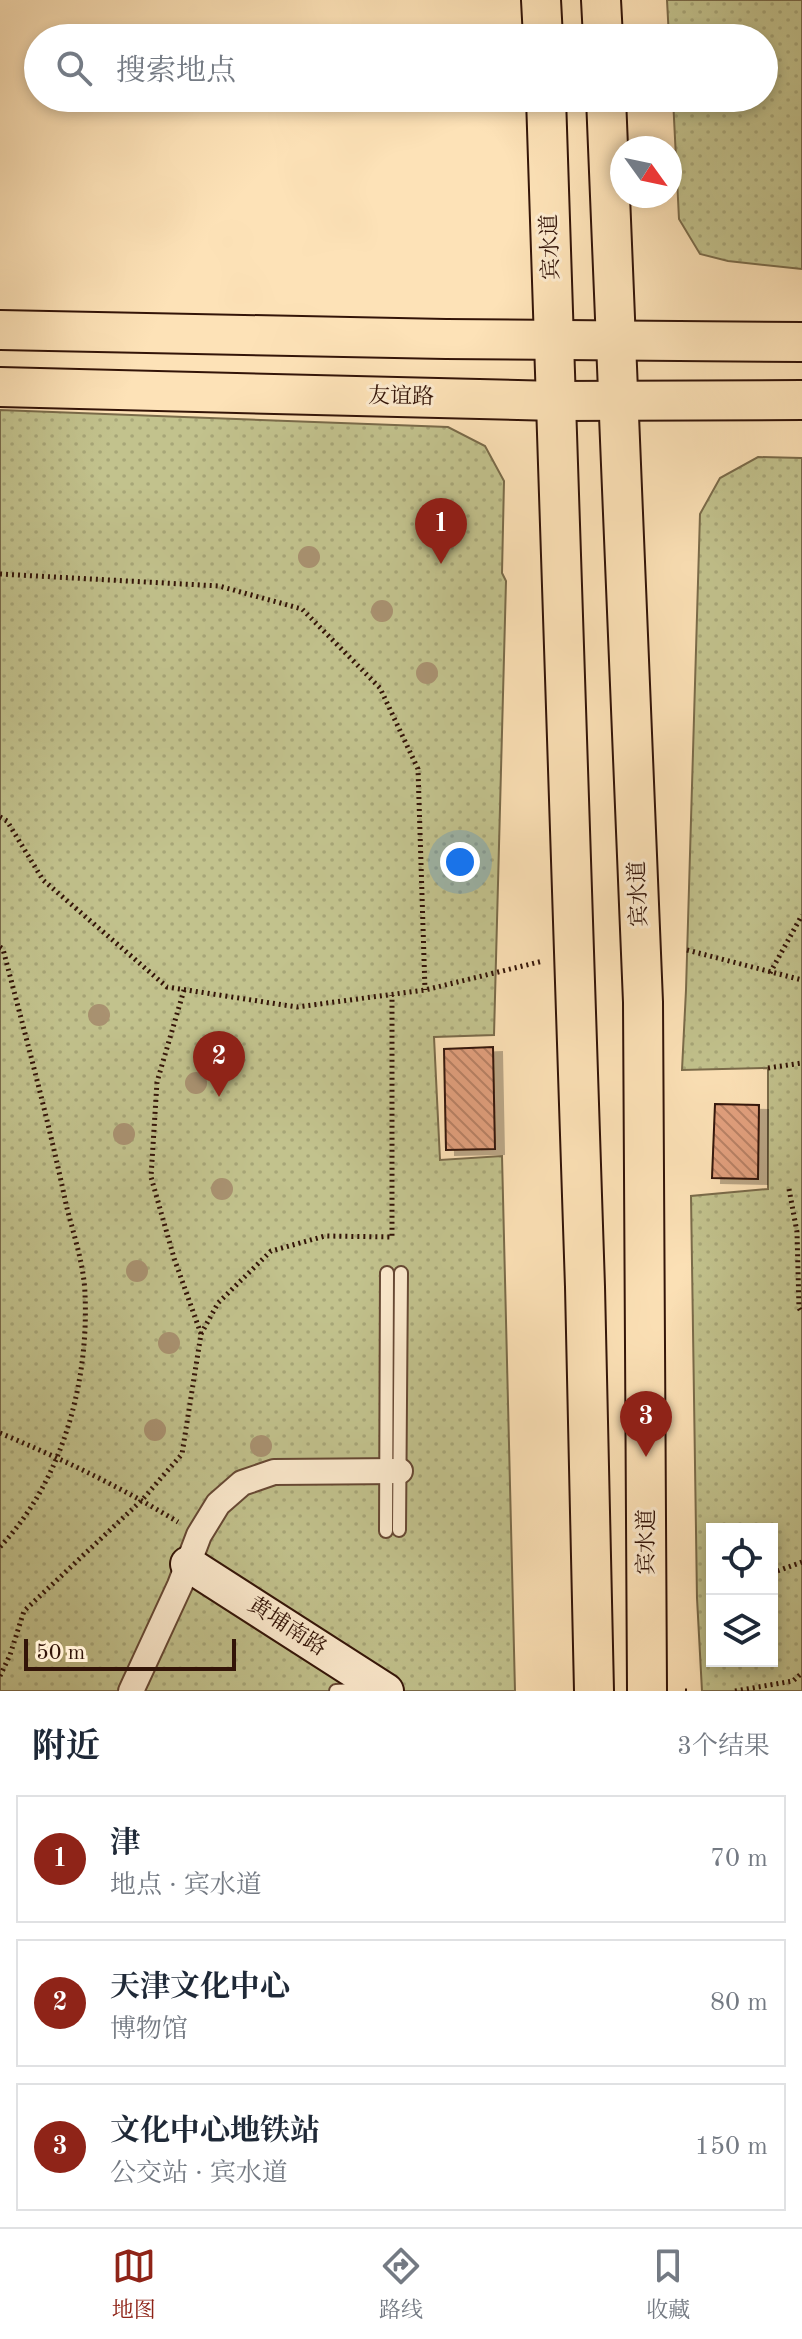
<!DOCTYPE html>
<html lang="zh">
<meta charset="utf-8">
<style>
:root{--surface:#fff;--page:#f2f2f3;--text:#1f2937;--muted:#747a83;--line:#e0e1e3;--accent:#8f2418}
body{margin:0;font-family:"Old Standard TT","Noto Serif SC",serif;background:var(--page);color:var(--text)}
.controls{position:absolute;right:24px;bottom:24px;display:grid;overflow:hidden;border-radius:0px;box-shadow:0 4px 12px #0003}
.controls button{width:72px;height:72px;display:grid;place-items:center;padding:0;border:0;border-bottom:2px solid var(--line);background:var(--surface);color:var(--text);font:40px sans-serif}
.compass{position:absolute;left:610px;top:136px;width:72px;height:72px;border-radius:50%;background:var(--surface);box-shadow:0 4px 12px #0003;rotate:123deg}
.scale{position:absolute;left:24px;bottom:20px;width:212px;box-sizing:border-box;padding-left:8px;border:4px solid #331408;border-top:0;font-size:22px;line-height:28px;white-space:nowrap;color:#331408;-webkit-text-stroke:6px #feecd0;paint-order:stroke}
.you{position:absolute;left:460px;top:862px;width:28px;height:28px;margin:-20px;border:6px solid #fff;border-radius:50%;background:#1a73e8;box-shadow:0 0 0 12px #1a73e833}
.badge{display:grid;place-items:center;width:52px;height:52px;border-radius:50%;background:var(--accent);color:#fff;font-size:26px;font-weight:700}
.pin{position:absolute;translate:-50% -66px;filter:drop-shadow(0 2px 4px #0008)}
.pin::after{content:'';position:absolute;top:42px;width:28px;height:24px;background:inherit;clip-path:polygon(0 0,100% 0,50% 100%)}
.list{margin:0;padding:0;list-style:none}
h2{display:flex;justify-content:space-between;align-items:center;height:104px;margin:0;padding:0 32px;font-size:34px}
h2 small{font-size:26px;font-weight:400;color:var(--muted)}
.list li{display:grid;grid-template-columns:52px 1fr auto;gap:24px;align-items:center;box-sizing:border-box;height:128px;margin:0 16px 16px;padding:0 16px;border:2px solid var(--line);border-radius:0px}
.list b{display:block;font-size:30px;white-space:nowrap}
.list p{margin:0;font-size:26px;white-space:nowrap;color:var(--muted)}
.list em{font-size:26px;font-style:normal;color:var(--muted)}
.icon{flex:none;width:44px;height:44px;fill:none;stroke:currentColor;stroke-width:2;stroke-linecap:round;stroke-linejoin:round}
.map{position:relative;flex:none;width:802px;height:1691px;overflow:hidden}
.search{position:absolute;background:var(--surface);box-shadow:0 4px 12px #0003;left:24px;right:24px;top:24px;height:88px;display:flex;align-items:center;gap:20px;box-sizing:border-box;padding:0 28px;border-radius:44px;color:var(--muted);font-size:30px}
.sheet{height:536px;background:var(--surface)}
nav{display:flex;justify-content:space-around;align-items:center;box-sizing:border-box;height:112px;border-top:2px solid var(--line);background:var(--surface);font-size:22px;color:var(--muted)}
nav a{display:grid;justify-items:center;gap:4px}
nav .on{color:var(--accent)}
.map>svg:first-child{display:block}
.park{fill:url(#park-dots);stroke:#7a6b4a;stroke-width:2;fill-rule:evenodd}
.building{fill:url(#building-back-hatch);stroke:#331408;stroke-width:2;filter:url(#shadow)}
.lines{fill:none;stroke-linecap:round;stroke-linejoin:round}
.lane-casing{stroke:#664834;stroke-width:16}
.street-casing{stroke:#664834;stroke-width:28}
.secondary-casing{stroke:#331408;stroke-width:38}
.primary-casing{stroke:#331408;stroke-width:42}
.path{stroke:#331408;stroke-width:5;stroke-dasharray:2 4;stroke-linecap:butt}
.lane{stroke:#feecd0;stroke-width:12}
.street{stroke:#feecd0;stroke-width:24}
.secondary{stroke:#feecd0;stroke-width:34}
.primary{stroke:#fde2b7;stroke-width:38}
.tree{fill:#a99271}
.labels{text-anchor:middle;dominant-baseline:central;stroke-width:6;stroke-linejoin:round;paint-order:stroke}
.street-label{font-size:22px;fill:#331408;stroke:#feecd0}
</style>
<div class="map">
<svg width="802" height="1691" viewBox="0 0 802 1691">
<defs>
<pattern id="park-dots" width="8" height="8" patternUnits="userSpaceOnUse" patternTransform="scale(2)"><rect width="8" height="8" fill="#c2c28d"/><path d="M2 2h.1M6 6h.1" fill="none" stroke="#a7a678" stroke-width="1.8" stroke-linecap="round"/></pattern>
<pattern id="building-back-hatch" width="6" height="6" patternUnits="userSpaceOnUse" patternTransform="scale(2)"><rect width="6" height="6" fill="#e2a07e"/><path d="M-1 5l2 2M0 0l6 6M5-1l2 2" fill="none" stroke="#b88165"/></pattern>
<filter id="shadow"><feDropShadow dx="9" dy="5" stdDeviation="0" flood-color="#0004"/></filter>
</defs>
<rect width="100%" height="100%" fill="#fde2b7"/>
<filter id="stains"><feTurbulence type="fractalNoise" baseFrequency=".0025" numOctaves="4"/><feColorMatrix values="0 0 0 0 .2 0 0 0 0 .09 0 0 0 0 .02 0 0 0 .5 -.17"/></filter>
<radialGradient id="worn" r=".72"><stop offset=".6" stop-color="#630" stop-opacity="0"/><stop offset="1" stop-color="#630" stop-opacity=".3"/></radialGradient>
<!-- park -->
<g class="park">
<polygon points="667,0 802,0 802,269 728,261 700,254 679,219 673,98 764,98 764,38 669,38"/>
<polygon points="0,410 448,427 485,446 504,481 502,573 506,581 494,1035 434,1037 440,1160 502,1156 515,1691 0,1691"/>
<path d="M 758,457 L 802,458 L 802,1691 L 702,1691 L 697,1598 L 691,1196 L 768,1189 L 768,1068 L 682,1070 L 686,990 L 700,514 L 720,478 ZM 772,1529 L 772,1661 L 712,1661 L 712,1529 Z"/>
</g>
<!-- building -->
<g class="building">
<polygon points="493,1047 495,1149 446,1150 444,1049"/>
<polygon points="715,1104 759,1105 758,1179 712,1178"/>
</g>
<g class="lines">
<defs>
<g id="lane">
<polyline points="399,1530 401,1273"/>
<polyline points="386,1531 387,1273"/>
<polyline points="336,1691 365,1689"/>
</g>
<polyline id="street" points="131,1691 180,1585 199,1535 218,1504 242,1483 274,1472 400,1471"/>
<polyline id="secondary" points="188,1564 386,1691"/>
<g id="primary">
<polyline points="541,0 543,38"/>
<polyline points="601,0 603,38"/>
<polyline points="546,98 585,1287 594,1691"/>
<polyline points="606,98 643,1002 647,1691"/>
<polyline points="0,330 446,339 802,342"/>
<polyline points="0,387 556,401 802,400"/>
</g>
</defs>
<!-- lane casing -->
<use href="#lane" class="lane-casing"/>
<!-- street casing -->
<use href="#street" class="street-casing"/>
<!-- secondary casing -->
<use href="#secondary" class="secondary-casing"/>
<!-- primary casing -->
<use href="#primary" class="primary-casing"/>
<!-- path -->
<g class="path">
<polyline points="0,574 219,586 302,609 380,688 418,769 425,990"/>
<polyline points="0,817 7,821 43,880 167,987 297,1007 425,990 543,961"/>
<path d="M 0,947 L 3,949 C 25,1034 48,1118 66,1204 C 73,1233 84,1264 85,1294 C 89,1383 62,1481 0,1547"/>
<polyline points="687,950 802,980"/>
<polyline points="770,973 802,915"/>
<polyline points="768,1068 802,1063"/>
<polyline points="789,1189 797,1232 799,1308 802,1313"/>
<polyline points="201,1334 218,1303 271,1251 325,1236 392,1237 392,995"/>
<path d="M 0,1433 C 62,1459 121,1487 178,1522"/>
<polyline points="772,1573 802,1562"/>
<polyline points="0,1676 10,1655 24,1611 142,1500 182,1454 201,1334 174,1258 151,1177 157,1082 184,990"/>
<polyline points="685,1691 688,1691"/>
<polyline points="735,1691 793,1681 802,1673"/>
</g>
<!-- lane -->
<use href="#lane" class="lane"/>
<!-- street -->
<use href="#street" class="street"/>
<!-- secondary -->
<use href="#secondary" class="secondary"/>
<!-- primary -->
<use href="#primary" class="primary"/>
</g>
<!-- trees -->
<g class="tree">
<circle cx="309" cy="557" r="11"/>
<circle cx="382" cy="611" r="11"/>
<circle cx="427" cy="673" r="11"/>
<circle cx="99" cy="1015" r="11"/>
<circle cx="196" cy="1083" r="11"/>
<circle cx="124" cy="1134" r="11"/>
<circle cx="222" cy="1189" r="11"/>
<circle cx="137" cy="1271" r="11"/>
<circle cx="169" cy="1343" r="11"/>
<circle cx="155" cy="1430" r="11"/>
<circle cx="261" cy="1446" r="11"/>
</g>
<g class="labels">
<!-- street labels -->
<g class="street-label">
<text transform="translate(551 247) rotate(-92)">宾水道</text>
<text transform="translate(401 397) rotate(1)">友谊路</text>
<text transform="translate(639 894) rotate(-92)">宾水道</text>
<text transform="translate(647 1542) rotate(-90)">宾水道</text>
<text transform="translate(287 1627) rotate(33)">黄埔南路</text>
</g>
</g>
<rect width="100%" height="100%" filter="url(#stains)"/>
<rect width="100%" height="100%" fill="url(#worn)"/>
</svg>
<div class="controls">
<button><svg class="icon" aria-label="locate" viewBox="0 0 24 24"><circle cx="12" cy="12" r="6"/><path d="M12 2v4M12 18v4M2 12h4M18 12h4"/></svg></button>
<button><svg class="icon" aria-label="layers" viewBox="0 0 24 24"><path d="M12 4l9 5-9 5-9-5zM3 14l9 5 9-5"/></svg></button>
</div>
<svg class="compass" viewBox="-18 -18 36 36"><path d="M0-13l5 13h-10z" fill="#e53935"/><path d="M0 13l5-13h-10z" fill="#747a83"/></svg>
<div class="scale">50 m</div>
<div class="you"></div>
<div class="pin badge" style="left:441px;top:564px">1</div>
<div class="pin badge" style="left:219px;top:1097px">2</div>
<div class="pin badge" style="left:646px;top:1457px">3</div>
<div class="search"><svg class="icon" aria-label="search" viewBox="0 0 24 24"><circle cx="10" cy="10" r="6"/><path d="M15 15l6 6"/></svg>搜索地点</div>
</div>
<section class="sheet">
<h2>附近<small>3个结果</small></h2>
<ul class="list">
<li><span class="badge">1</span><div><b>津</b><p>地点 · 宾水道</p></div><em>70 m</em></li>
<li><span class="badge">2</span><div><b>天津文化中心</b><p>博物馆</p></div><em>80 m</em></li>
<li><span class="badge">3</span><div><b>文化中心地铁站</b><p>公交站 · 宾水道</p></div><em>150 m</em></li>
</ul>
</section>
<nav>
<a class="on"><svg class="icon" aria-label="map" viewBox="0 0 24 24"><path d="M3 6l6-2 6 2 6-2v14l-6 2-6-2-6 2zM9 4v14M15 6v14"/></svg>地图</a>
<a><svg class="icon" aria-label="directions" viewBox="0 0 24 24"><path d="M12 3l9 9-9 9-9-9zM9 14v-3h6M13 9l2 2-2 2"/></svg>路线</a>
<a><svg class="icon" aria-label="saved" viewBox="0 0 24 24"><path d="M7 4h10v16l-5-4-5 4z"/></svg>收藏</a>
</nav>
